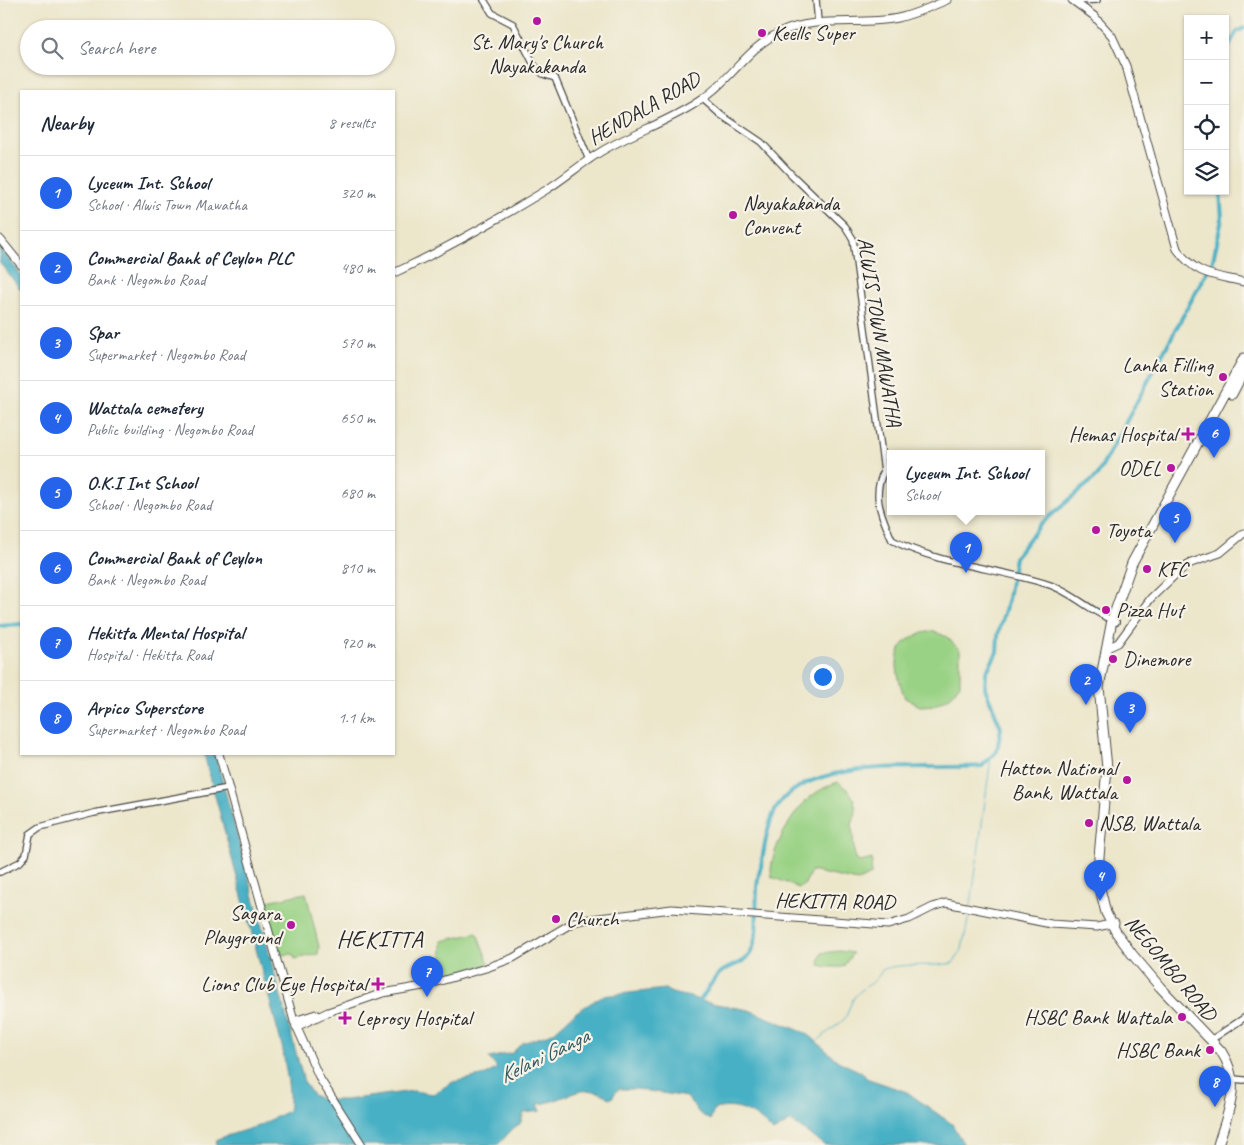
<!DOCTYPE html>
<meta charset="utf-8">
<style>
:root{--surface:#fff;--page:#f2f2f3;--text:#1f2937;--muted:#747a83;--line:#e0e1e3;--accent:#2563eb}
body{margin:0;font-family:Caveat,sans-serif;background:var(--page);color:var(--text)}
.controls{position:absolute;right:15px;top:15px;display:grid;overflow:hidden;border-radius:0px;box-shadow:0 1px 4px #0004}
.controls button{width:45px;height:45px;display:grid;place-items:center;padding:0;border:0;border-bottom:1px solid var(--line);background:var(--surface);color:var(--text);font:25px sans-serif}
.you{position:absolute;left:822px;top:676px;width:18px;height:18px;margin:-12px;border:4px solid #fff;border-radius:50%;background:#1a73e8;box-shadow:0 0 0 8px #1a73e833}
.badge{display:grid;place-items:center;width:32px;height:32px;border-radius:50%;background:var(--accent);color:#fff;font-size:16px;font-weight:700}
.pin{position:absolute;translate:-50% -41px;filter:drop-shadow(0 1px 2px #0008)}
.pin::after{content:'';position:absolute;top:26px;width:18px;height:15px;background:inherit;clip-path:polygon(0 0,100% 0,50% 100%)}
.popup{position:absolute;left:887px;top:450px;width:158px;height:65px;box-sizing:border-box;display:grid;place-content:center;border-radius:0px;background:var(--surface);filter:drop-shadow(0 1px 4px #0005);font-size:16px;white-space:nowrap;color:var(--muted)}
.popup b{font-size:19px;color:var(--text)}
.popup::after{content:'';position:absolute;left:50%;top:100%;margin-left:-10px;border:10px solid transparent;border-top-color:var(--surface)}
.list{margin:0;padding:0;list-style:none}
h2{display:flex;justify-content:space-between;align-items:center;height:65px;margin:0;padding:0 20px;font-size:21px}
h2 small{font-size:16px;font-weight:400;color:var(--muted)}
.list li{display:grid;grid-template-columns:32px 1fr auto;gap:15px;align-items:center;box-sizing:border-box;height:75px;padding:0 20px;border-top:1px solid var(--line)}
.list b{display:block;font-size:19px;white-space:nowrap}
.list p{margin:0;font-size:16px;white-space:nowrap;color:var(--muted)}
.list em{font-size:16px;font-style:normal;color:var(--muted)}
.icon{flex:none;width:28px;height:28px;fill:none;stroke:currentColor;stroke-width:2;stroke-linecap:round;stroke-linejoin:round}
.map{position:relative;flex:none;width:1244px;height:1145px;overflow:hidden}
.search{position:absolute;background:var(--surface);box-shadow:0 1px 4px #0004;left:20px;top:20px;width:375px;height:55px;display:flex;align-items:center;gap:12px;box-sizing:border-box;padding:0 18px;border-radius:28px;color:var(--muted);font-size:19px}
.panel{position:absolute;background:var(--surface);box-shadow:0 1px 4px #0004;left:20px;top:90px;width:375px;height:665px;border-radius:0px}
.map>svg:first-child{display:block}
.green{fill:#9ad285;stroke:#627e58}
.water{fill:#46b0c5;stroke:#386e78}
.lines{fill:none;stroke-linecap:round;stroke-linejoin:round}
.stream{stroke:#46b0c5;stroke-width:1}
.canal{stroke:#46b0c5;stroke-width:4}
.minor-casing{stroke:#484743;stroke-width:8}
.major-casing{stroke:#484743;stroke-width:9}
.highway-casing{stroke:#484743;stroke-width:11}
.minor{stroke:#fff;stroke-width:5.5}
.major{stroke:#fff;stroke-width:7}
.highway{stroke:#fff;stroke-width:9}
.poi-dot{fill:#b5179e;stroke:#f7f3e8;stroke-width:2}
.labels{text-anchor:middle;dominant-baseline:central;stroke-width:4.5;stroke-linejoin:round;paint-order:stroke}
.poi-label{font-size:21px;fill:#2b2b2b;stroke:#f7f3e8;text-anchor:start}
.street-label{font-size:21px;fill:#2b2b2b;stroke:#f7f3e8}
.water-label{font-size:22px;font-style:italic;fill:#345a61;stroke:#f7f3e8}
.quarter-label{font-size:24px;letter-spacing:1px;fill:#2b2b2b;stroke:#f7f3e8}
</style>
<div class="map">
<svg width="1244" height="1145" viewBox="0 0 1244 1145">
<rect width="100%" height="100%" fill="#f7f3e8"/>
<filter id="ink" filterUnits="userSpaceOnUse"><feTurbulence type="fractalNoise" baseFrequency=".02" numOctaves="2"/><feDisplacementMap in="SourceGraphic" scale="10" xChannelSelector="R" yChannelSelector="G"/><feConvolveMatrix kernelMatrix="1 2 1 2 8 2 1 2 1" color-interpolation-filters="sRGB"/></filter>
<filter id="wash" filterUnits="userSpaceOnUse"><feTurbulence type="fractalNoise" baseFrequency=".0096" numOctaves="4" result="noise"/><feDisplacementMap in="SourceGraphic" scale="20" xChannelSelector="R" yChannelSelector="G"/><feGaussianBlur stdDeviation="1.12" result="paint"/><feColorMatrix in="noise" values="0 0 0 0 0 0 0 0 0 0 0 0 0 0 0 0 0 1.4 0 .05"/><feComposite in="paint" operator="in"/></filter>
<g filter="url(#wash)">
<rect width="100%" height="100%" fill="#ece6cb"/>
<!-- green -->
<g class="green">
<path d="M 933,631 L 947,637 L 960,650 L 960,684 L 950,697 L 935,705 L 920,706 L 905,698 C 892,664 891,637 933,631 Z"/>
<path d="M 838,782 L 849,791 L 854,799 L 856,812 L 852,825 L 855,860 L 861,862 L 872,859 L 871,875 L 858,881 L 811,871 L 805,884 L 799,888 L 772,877 C 766,859 791,815 805,802 C 814,793 826,786 838,782 Z"/>
<polygon points="306,893 319,947 318,954 295,959 293,954 278,955 263,902"/>
<polygon points="477,933 489,964 442,978 442,941"/>
<polygon points="840,951 853,953 843,967 827,967 820,965 819,961 822,953"/>
</g>
<!-- water -->
<g class="water">
<polygon points="0,248 21,275 21,290 0,263"/>
<path d="M 204,754 L 215,754 L 304,1082 L 313,1095 L 323,1100 L 345,1100 L 413,1091 L 433,1094 L 453,1082 L 486,1075 L 497,1068 L 489,1058 L 512,1053 L 522,1043 L 553,1033 L 575,1013 L 602,996 L 665,989 C 675,997 689,994 700,1001 L 749,1010 L 808,1034 L 838,1061 L 863,1073 L 866,1078 L 907,1092 L 952,1124 L 964,1145 L 824,1145 L 791,1121 L 773,1132 C 757,1114 739,1103 715,1109 L 710,1120 L 699,1113 L 687,1097 L 636,1089 L 618,1089 L 611,1099 C 584,1078 565,1102 538,1104 L 541,1111 L 524,1113 L 520,1124 C 512,1127 505,1139 497,1145 L 216,1145 L 217,1139 L 258,1126 L 288,1111 C 292,1092 285,1070 283,1050 Z"/>
</g>
<g class="lines">
<!-- stream -->
<g class="stream">
<polyline points="971,905 991,757"/>
<path d="M 818,1041 C 824,1034 843,1022 845,1018 C 850,1010 850,1000 858,993 C 869,983 875,984 883,969 C 906,962 930,968 953,963 L 962,949 L 970,911"/>
</g>
<!-- canal -->
<g class="canal">
<polyline points="1225,52 1237,32 1244,28"/>
<polyline points="0,626 21,624"/>
<path d="M 698,1003 C 706,994 711,981 720,973 C 730,965 745,964 751,952 C 760,934 755,908 757,888 C 757,880 759,873 761,866 C 765,846 767,821 779,804 C 815,756 927,770 982,766 L 997,751 L 1001,728 L 985,688 L 986,673 L 997,652 L 998,635 L 1008,599 L 1015,557 L 1041,524 L 1097,476 L 1213,260 L 1222,219 L 1220,191"/>
</g>
</g>
</g>
<g filter="url(#ink)">
<g class="lines">
<defs>
<g id="minor">
<polyline points="484,0 492,13 513,24 534,65 543,74 555,78 589,160"/>
<polyline points="816,0 818,22"/>
<polyline points="1074,1 1097,0"/>
<path d="M 703,99 L 721,115 L 761,142 L 792,175 L 845,226 L 853,239 L 884,471 C 871,496 882,516 892,540 C 940,565 998,568 1050,585 C 1073,593 1093,613 1116,622"/>
<polyline points="0,872 20,862 26,855 30,834 40,827 94,813 229,788"/>
<polyline points="1211,1040 1244,1018"/>
<polyline points="1233,1079 1244,1080"/>
</g>
<g id="major">
<path d="M 1072,0 L 1094,16 L 1112,36 L 1126,66 L 1177,249 C 1196,276 1214,275 1244,282"/>
<polyline points="0,239 21,265"/>
<path d="M 394,273 C 446,249 497,220 546,190 C 565,178 582,163 602,151 C 634,132 671,121 702,99 C 730,81 748,47 779,33 C 816,15 858,26 898,18 C 915,14 931,7 947,0"/>
<polyline points="1107,648 1118,643 1151,598 1178,572 1191,563 1220,553 1244,533"/>
<polyline points="219,754 294,1021 320,1079 362,1145"/>
<polyline points="294,1021 316,1014"/>
<polyline points="296,1027 328,1012 383,993 423,986 486,968 513,958 574,922 583,920 672,909 888,925 909,919 933,907 946,903 1051,924 1097,927 1115,923"/>
</g>
<g id="highway">
<polyline points="1232,394 1244,371"/>
<path d="M 1218,1145 C 1228,1110 1243,1085 1221,1051 L 1160,987 L 1132,954 L 1116,932 L 1106,913 L 1099,884 L 1099,857 L 1107,768 L 1099,687 L 1112,620 L 1132,563 L 1244,358"/>
</g>
</defs>
<!-- minor casing -->
<use href="#minor" class="minor-casing"/>
<!-- major casing -->
<use href="#major" class="major-casing"/>
<!-- highway casing -->
<use href="#highway" class="highway-casing"/>
<!-- minor -->
<use href="#minor" class="minor"/>
<!-- major -->
<use href="#major" class="major"/>
<!-- highway -->
<use href="#highway" class="highway"/>
</g>
</g>
<!-- markers -->
<g class="poi-dot">
<circle cx="537" cy="21" r="5"/>
<circle cx="762" cy="33" r="5"/>
<circle cx="733" cy="215" r="5"/>
<circle cx="1223" cy="377" r="5"/>
<path d="M1185.5 426.5h5v5h5v5h-5v5h-5v-5h-5v-5h5z"/>
<circle cx="1171" cy="468" r="5"/>
<circle cx="1096" cy="530" r="5"/>
<circle cx="1147" cy="569" r="5"/>
<circle cx="1106" cy="610" r="5"/>
<circle cx="1113" cy="659" r="5"/>
<circle cx="1127" cy="780" r="5"/>
<circle cx="1089" cy="823" r="5"/>
<circle cx="556" cy="919" r="5"/>
<circle cx="291" cy="925" r="5"/>
<path d="M375.5 976.5h5v5h5v5h-5v5h-5v-5h-5v-5h5z"/>
<circle cx="1182" cy="1017" r="5"/>
<path d="M342.5 1010.5h5v5h5v5h-5v5h-5v-5h-5v-5h5z"/>
<circle cx="1210" cy="1050" r="5"/>
</g>
<g class="labels">
<!-- poi labels -->
<g class="poi-label">
<text x="772" y="33">Keells Super</text>
<text x="537" y="42" text-anchor="middle">St. Mary's Church<tspan x="537" dy="24">Nayakakanda</tspan></text>
<text x="743" y="203">Nayakakanda<tspan x="743" dy="24">Convent</tspan></text>
<text x="1213" y="365" text-anchor="end">Lanka Filling<tspan x="1213" dy="24">Station</tspan></text>
<text x="1177" y="434" text-anchor="end">Hemas Hospital</text>
<text x="1161" y="468" text-anchor="end">ODEL</text>
<text x="1106" y="530">Toyota</text>
<text x="1157" y="569">KFC</text>
<text x="1116" y="610">Pizza Hut</text>
<text x="1123" y="659">Dinemore</text>
<text x="1117" y="768" text-anchor="end">Hatton National<tspan x="1117" dy="24">Bank, Wattala</tspan></text>
<text x="1099" y="823">NSB, Wattala</text>
<text x="281" y="913" text-anchor="end">Sagara<tspan x="281" dy="24">Playground</tspan></text>
<text x="566" y="919">Church</text>
<text x="367" y="984" text-anchor="end">Lions Club Eye Hospital</text>
<text x="1172" y="1017" text-anchor="end">HSBC Bank Wattala</text>
<text x="356" y="1018">Leprosy Hospital</text>
<text x="1200" y="1050" text-anchor="end">HSBC Bank</text>
</g>
<!-- street labels -->
<g class="street-label">
<text transform="translate(644 108) rotate(-30)">HENDALA ROAD</text>
<text transform="translate(880 332) rotate(81)">ALWIS TOWN MAWATHA</text>
<text transform="translate(835 901) rotate(1)">HEKITTA ROAD</text>
<text transform="translate(1171 968) rotate(50)">NEGOMBO ROAD</text>
</g>
<!-- water labels -->
<g class="water-label">
<text transform="translate(544 1056) rotate(-26)">Kelani Ganga</text>
</g>
<!-- quarter labels -->
<g class="quarter-label">
<text x="380" y="939">HEKITTA</text>
</g>
</g>
</svg>
<div class="controls">
<button>+</button>
<button>−</button>
<button><svg class="icon" aria-label="locate" viewBox="0 0 24 24"><circle cx="12" cy="12" r="6"/><path d="M12 2v4M12 18v4M2 12h4M18 12h4"/></svg></button>
<button><svg class="icon" aria-label="layers" viewBox="0 0 24 24"><path d="M12 4l9 5-9 5-9-5zM3 14l9 5 9-5"/></svg></button>
</div>
<div class="you"></div>
<div class="pin badge" style="left:966px;top:573px">1</div>
<div class="popup"><b>Lyceum Int. School</b>School</div>
<div class="pin badge" style="left:1086px;top:705px">2</div>
<div class="pin badge" style="left:1130px;top:733px">3</div>
<div class="pin badge" style="left:1100px;top:901px">4</div>
<div class="pin badge" style="left:1175px;top:543px">5</div>
<div class="pin badge" style="left:1214px;top:458px">6</div>
<div class="pin badge" style="left:427px;top:997px">7</div>
<div class="pin badge" style="left:1215px;top:1107px">8</div>
<div class="search"><svg class="icon" aria-label="search" viewBox="0 0 24 24"><circle cx="10" cy="10" r="6"/><path d="M15 15l6 6"/></svg>Search here</div>
<section class="panel">
<h2>Nearby<small>8 results</small></h2>
<ul class="list">
<li><span class="badge">1</span><div><b>Lyceum Int. School</b><p>School · Alwis Town Mawatha</p></div><em>320 m</em></li>
<li><span class="badge">2</span><div><b>Commercial Bank of Ceylon PLC</b><p>Bank · Negombo Road</p></div><em>480 m</em></li>
<li><span class="badge">3</span><div><b>Spar</b><p>Supermarket · Negombo Road</p></div><em>570 m</em></li>
<li><span class="badge">4</span><div><b>Wattala cemetery</b><p>Public building · Negombo Road</p></div><em>650 m</em></li>
<li><span class="badge">5</span><div><b>O.K.I Int School</b><p>School · Negombo Road</p></div><em>680 m</em></li>
<li><span class="badge">6</span><div><b>Commercial Bank of Ceylon</b><p>Bank · Negombo Road</p></div><em>810 m</em></li>
<li><span class="badge">7</span><div><b>Hekitta Mental Hospital</b><p>Hospital · Hekitta Road</p></div><em>920 m</em></li>
<li><span class="badge">8</span><div><b>Arpico Superstore</b><p>Supermarket · Negombo Road</p></div><em>1.1 km</em></li>
</ul>
</section>
</div>
